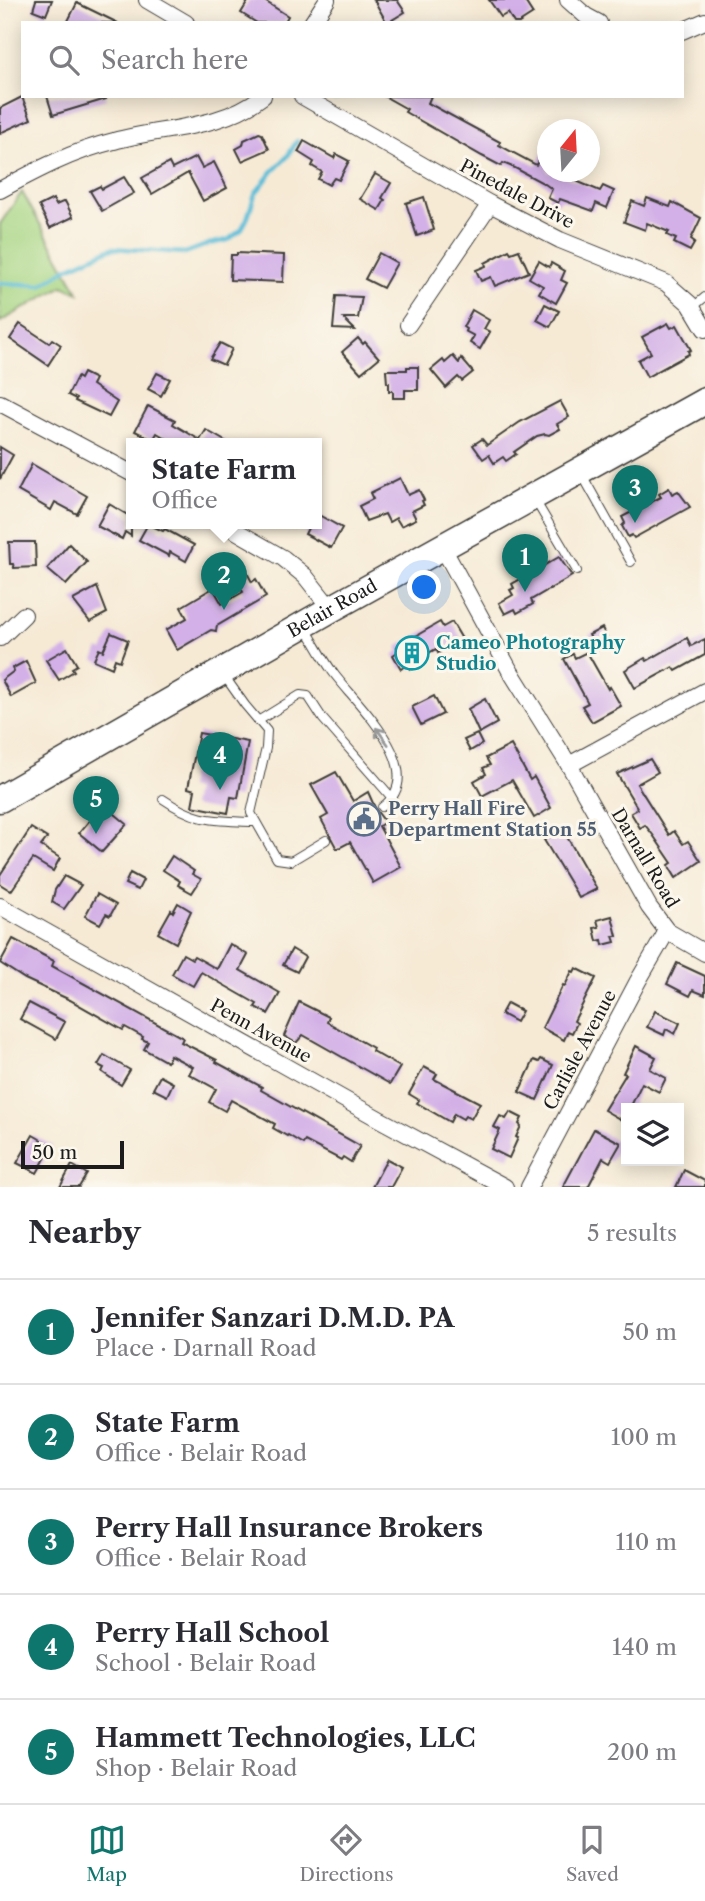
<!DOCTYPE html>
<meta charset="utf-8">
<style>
:root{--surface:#fff;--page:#f2f2f3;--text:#2b2b33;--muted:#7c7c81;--line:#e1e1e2;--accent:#0f766e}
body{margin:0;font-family:"Libre Caslon Text",serif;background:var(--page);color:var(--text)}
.controls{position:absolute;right:21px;bottom:21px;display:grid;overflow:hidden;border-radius:0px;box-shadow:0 4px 18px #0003}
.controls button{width:63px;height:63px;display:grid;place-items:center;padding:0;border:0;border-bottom:2px solid var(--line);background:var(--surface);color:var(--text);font:35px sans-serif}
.compass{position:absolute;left:537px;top:119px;width:63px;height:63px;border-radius:50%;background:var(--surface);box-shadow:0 4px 18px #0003;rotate:18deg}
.scale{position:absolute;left:21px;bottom:18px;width:103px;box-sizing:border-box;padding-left:7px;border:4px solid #1c1c1c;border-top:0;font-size:19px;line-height:24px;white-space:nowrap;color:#1c1c1c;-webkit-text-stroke:5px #fbf7ec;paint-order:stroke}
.you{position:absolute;left:425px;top:588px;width:24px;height:24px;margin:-18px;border:5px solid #fff;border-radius:50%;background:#1a73e8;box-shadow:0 0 0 10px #1a73e833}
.badge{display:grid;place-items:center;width:46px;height:46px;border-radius:50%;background:var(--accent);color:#fff;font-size:23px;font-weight:700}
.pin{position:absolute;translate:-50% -58px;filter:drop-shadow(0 2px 4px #0008)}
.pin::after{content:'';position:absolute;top:37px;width:24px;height:21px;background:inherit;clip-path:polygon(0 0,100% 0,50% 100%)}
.popup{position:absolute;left:126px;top:438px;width:196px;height:91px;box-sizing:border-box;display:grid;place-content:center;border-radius:0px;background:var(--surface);filter:drop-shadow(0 2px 5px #0005);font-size:23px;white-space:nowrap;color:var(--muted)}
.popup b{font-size:26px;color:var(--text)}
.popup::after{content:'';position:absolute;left:50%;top:100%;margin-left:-14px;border:14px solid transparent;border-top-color:var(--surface)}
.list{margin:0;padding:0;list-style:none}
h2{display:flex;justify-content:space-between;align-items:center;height:91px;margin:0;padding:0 28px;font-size:30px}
h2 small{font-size:23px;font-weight:400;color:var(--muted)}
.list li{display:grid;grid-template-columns:46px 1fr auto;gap:21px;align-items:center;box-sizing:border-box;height:105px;padding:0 28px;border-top:2px solid var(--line)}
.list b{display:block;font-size:26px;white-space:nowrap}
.list p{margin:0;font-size:23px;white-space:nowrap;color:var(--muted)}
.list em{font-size:23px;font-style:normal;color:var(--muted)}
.icon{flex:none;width:38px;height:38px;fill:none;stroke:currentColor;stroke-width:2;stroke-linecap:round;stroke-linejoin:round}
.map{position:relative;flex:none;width:705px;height:1187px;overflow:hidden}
.search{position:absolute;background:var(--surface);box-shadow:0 4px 18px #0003;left:21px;right:21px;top:21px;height:77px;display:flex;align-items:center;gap:18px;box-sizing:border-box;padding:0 24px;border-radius:0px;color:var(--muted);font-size:26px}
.sheet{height:616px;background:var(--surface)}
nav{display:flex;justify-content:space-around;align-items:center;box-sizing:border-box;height:98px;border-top:2px solid var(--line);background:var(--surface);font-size:19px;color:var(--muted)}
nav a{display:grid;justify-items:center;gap:4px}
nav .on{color:var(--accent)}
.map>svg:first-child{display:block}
.green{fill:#a7d684;stroke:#627950;stroke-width:2}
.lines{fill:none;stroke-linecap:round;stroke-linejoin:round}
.stream{stroke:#5abdd8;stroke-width:4.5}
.building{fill:#d3b0e7}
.service-casing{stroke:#3d3b38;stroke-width:10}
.minor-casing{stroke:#3d3b38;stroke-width:18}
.trunk-casing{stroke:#3d3b38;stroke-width:29}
.service{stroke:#fff;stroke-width:8}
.minor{stroke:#fff;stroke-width:16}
.trunk{stroke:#fff;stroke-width:26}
.oneway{stroke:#999}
.labels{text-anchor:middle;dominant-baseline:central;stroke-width:6;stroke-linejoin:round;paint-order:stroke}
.street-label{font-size:18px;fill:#1c1c1c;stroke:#fbf7ec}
.culture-label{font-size:18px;font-weight:bold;fill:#0d838f;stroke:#fbf7ec;text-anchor:start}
.service-label{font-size:18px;font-weight:bold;fill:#4e5e75;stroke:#fbf7ec;text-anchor:start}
</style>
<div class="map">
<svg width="705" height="1187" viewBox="0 0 705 1187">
<rect width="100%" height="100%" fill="#fbf7ec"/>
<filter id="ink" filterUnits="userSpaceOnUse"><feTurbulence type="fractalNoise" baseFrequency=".0143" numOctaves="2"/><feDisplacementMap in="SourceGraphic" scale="14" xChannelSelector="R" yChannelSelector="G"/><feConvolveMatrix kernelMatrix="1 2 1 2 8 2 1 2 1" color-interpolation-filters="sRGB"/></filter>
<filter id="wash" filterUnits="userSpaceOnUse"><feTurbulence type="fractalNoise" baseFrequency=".00686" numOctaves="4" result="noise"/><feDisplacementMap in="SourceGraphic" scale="28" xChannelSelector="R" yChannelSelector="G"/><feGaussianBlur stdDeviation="1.57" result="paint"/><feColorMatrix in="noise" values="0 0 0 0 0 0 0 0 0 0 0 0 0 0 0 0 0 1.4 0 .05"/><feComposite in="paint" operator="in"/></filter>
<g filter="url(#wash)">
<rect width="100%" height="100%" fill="#f6ead5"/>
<!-- green -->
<polygon class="green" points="22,192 79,293 63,286 0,322 0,224"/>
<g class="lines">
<!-- stream -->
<g class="stream">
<polyline points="334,99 344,96"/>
<polyline points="0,283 41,285 68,268 112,248 185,253 209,244 228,240 241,230 247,219 255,194 272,172 287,157 297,141"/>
</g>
</g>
<g id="blocks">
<!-- building -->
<g class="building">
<polygon points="36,0 52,0 46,15 33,10"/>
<polygon points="249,0 263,0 288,16 284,23 257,23 241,13"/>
<polygon points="374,0 397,0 405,12 387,23"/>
<polygon points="489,0 524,0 533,14 519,23 514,23 508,13 501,17"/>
<polygon points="77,3 118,23 67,23"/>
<polygon points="47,96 105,96 106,99 53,115"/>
<polygon points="384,96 431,96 428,103 500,142 499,145 536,165 548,144 548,172 567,172 564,176 600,191 603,186 614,191 607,208 596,203 593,211 560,199 558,203 548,198 552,189 545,184 515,168 503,163 501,166 482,156 405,112 407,109"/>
<polygon points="22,97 31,119 0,133 0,108"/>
<polygon points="259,133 262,134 269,149 242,161 236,149 243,145 244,140"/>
<polygon points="304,141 334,158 336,154 349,161 339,180 334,178 329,185 318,179 322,172 312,166 314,162 298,152"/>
<polygon points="196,157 202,168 214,162 227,188 203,201 188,173 152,194 142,178 169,163 172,169"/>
<polygon points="375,174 391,183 382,198 385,200 379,210 360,199"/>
<polygon points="124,177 134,193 102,211 90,191 100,186 102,189"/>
<polygon points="424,197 434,230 417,236 406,203"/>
<polygon points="647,198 670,207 672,202 701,218 691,239 695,242 690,251 674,243 676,239 667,235 669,232 647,223 645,230 624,222 632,201 644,206"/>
<polygon points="53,199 56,205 65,201 73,217 50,228 39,206"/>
<polygon points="509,250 511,253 519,250 529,272 495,286 491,277 481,281 476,270 486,266 485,263"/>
<polygon points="237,253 284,255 283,282 230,280 231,255 237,255"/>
<polygon points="379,253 397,263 383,288 365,279"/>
<polygon points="539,261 549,267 551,263 565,271 561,280 567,283 556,303 539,293 543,286 529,278"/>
<polygon points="336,296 362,297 358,318 343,318 355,330 333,329"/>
<polygon points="545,304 559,311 550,327 537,320"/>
<polygon points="472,310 489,320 484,329 490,332 480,349 470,343 474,336 465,331 466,329 463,327"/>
<polygon points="668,323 671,328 677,325 691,350 688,351 689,354 647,377 638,360 651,353 642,337"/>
<polygon points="20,324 49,343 52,339 61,345 48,365 10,339"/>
<polygon points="358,338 363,344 365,342 379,358 361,373 342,352"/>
<polygon points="220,343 232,349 224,365 210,359"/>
<polygon points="453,356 459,363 461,358 473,372 462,381 458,377 446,388 431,370 443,360 445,363"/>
<polygon points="407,367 418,367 418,390 405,390 405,398 393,398 393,391 389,391 389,383 387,383 386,370 407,370"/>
<polygon points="83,373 95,379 92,385 117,402 109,417 75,401 76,399 68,395 77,377 80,379"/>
<polygon points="157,373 170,379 161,396 148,389"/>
<polygon points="560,401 569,417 557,424 560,429 549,435 545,434 537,436 514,452 516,454 506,461 503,457 494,463 489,455 483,459 473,445 482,439 487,445 520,422"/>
<polygon points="148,406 175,420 173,424 200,440 206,430 230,444 176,444 157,433 153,440 135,431"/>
<polygon points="0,447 13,455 0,479"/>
<polygon points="32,464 87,496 77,514 55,502 51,510 18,491"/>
<polygon points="400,478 408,495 419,490 424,500 422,501 424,505 412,511 416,519 401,526 396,518 389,522 385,514 366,521 359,506 373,499 370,493"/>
<polygon points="669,488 672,494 678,491 690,507 634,538 632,535 628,537 622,526 625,523 622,517 661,497 659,494"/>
<polygon points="109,504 131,517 131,536 125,532 122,539 97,526"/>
<polygon points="317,514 342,528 331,548 305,534 310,524 317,524"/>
<polygon points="148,524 163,531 165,529 194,545 186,561 170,552 169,556 139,540"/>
<polygon points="9,542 35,542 36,567 14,568 13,564 10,564"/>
<polygon points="69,544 87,562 66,585 47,569"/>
<polygon points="559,557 572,576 531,600 533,604 517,613 515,609 505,614 499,603 513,595 510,590 514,588 512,584"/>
<polygon points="246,571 252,582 256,579 266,597 217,626 216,631 211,630 177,650 166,630 187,618 181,607 213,588 222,604 243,592 234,577"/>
<polygon points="97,587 107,613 90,622 73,600"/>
<polygon points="440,622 443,627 452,622 462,639 438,653 436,649 418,659 420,663 411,669 408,665 401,669 393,655 399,651 397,647"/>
<polygon points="602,628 609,642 596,650 589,635"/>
<polygon points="111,633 128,640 120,661 115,659 112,668 94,660 99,649 103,651"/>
<polygon points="687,638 691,646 705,639 705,655 676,671 673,667 635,688 625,670 645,658 647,661"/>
<polygon points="67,648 77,665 72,668 74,671 59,680 46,660"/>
<polygon points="587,652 608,689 610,687 621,706 592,722 582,706 588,703 564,659 573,654 575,658"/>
<polygon points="26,661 36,683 11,697 2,680 14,671 13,668"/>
<polygon points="434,696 443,714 421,725 412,707"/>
<polygon points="485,699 497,723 479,733 468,709"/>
<polygon points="199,733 248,742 238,798 231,797 228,813 192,806 195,790 188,788"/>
<polygon points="477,734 482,744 470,751 464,740"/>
<polygon points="511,745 530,780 534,777 551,808 534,818 512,780 482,796 474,781 486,774 483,768 490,765 486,758"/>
<polygon points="650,759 658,772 637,784 669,835 674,831 683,844 688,841 701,861 676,878 670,868 669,865 672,863 653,835 645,825 640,828 631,813 638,809 617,774"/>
<polygon points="336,772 353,801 368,792 376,810 385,822 379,826 401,867 373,883 350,842 337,849 321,819 328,815 311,785"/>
<polygon points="103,804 127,824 102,852 79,833"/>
<polygon points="31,828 47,838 41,846 60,858 53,871 33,859 11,891 0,884 0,875"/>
<polygon points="563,830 597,889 579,898 544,840"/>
<polygon points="172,856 194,871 192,874 201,879 192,893 178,885 180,881 163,870"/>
<polygon points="130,873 143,880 138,890 125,884"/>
<polygon points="64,876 81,885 64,909 52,902 55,890"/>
<polygon points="97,894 116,905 110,916 106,914 100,924 85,916"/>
<polygon points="178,903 191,911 176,943 158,933 171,910 173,912"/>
<polygon points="612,916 617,936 613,936 615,942 603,945 602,940 597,941 594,928 599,927 597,920"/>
<polygon points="13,939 54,961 52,966 183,1038 181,1042 217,1060 216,1062 262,1087 261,1090 360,1146 351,1162 343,1157 341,1160 305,1141 303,1144 288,1135 287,1136 273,1128 275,1124 231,1100 225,1111 209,1102 216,1089 189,1074 193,1067 170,1055 167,1062 144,1049 148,1042 142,1039 143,1037 125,1027 123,1030 70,1000 25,979 0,963"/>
<polygon points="230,944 248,955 240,970 280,993 268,1014 255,1007 257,1004 201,972 193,986 172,974 183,954 192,959 194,956 217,969"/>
<polygon points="292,949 305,957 297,972 283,965"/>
<polygon points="677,963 705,976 705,995 693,990 690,996 667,984"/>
<polygon points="576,968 596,978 574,1021 577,1023 572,1033 568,1031 564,1040 542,1028 563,985 565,986 572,971 574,972"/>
<polygon points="299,1002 329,1017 327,1022 373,1048 372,1051 400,1067 390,1084 303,1035 296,1043 284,1036"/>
<polygon points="29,1003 65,1022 56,1039 20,1019"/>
<polygon points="507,1003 522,1011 516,1022 501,1014"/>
<polygon points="655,1011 680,1023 675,1034 666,1029 664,1035 647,1027"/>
<polygon points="636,1046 656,1057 650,1069 666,1078 659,1092 642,1083 630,1108 626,1108 623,1121 604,1110 626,1074 623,1073"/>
<polygon points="104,1055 130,1070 121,1085 102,1072 104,1068 98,1065"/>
<polygon points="541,1059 553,1065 537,1100 519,1092 534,1060 539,1062"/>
<polygon points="424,1067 437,1074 434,1079 480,1103 471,1119 465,1116 463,1119 454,1114 450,1122 417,1103 419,1100 409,1094"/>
<polygon points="160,1076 173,1083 167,1096 153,1089"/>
<polygon points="510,1112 522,1118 519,1124 521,1126 516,1137 518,1138 509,1158 491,1149 500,1130 494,1127 500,1116 506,1119"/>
<polygon points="594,1129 621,1143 610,1162 603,1158 588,1187 563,1187"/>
<polygon points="33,1135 52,1146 37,1173 17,1163"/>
<polygon points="387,1159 402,1167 391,1187 372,1187"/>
<polygon points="72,1165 87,1174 79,1187 60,1187"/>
<polygon points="684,1170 705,1181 705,1187 676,1187"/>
</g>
</g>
</g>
<g filter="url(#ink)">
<use href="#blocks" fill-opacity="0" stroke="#3d3b38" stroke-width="2"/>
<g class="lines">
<defs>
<g id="service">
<polyline points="692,308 705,297"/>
<polyline points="581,473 631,562"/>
<polyline points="535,500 577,571"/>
<path d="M 306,629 C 316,644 324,661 335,675 C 359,706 431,772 382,807"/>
<polyline points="223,674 245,705 267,731 266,748 251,813 277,859 291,861 326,840"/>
<polyline points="258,721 300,695 308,696 323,719 393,799"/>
<path d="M 163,799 C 198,823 214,820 254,822"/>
</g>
<g id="minor">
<polyline points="147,0 186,23"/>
<polyline points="568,0 586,16 599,23"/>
<polyline points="312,23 327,0"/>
<polyline points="682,31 705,21"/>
<polyline points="302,96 490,204 560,240 666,283 690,304 705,329"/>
<path d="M 0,190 C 37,170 73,151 114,141 C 165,127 219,130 263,96"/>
<polyline points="408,325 490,204"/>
<polyline points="0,403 131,473"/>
<polyline points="224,524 283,558 305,576 331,609"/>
<polyline points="443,548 509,669 569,765 649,907 667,931 705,953"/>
<polyline points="0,638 24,615"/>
<polyline points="569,765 705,691"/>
<polyline points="0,906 379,1119 505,1187"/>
<polyline points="529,1187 638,981 667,931"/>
</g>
<g id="trunk">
<path id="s1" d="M 0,799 L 331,609 L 705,401"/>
</g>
</defs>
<!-- service casing -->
<use href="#service" class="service-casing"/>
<!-- minor casing -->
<use href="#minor" class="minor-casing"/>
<!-- trunk casing -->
<use href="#trunk" class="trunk-casing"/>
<!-- service -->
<use href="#service" class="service"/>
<!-- minor -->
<use href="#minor" class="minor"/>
<!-- trunk -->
<use href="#trunk" class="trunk"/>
</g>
<!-- one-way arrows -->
<defs><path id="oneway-shaft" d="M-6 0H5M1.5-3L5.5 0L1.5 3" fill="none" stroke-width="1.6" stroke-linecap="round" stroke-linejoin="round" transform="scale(1.75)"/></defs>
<use class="oneway" href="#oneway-shaft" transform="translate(382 736) rotate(-126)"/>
</g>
<!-- icons -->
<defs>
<symbol id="building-ring" viewBox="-11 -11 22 22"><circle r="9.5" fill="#fbf7ec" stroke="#0f9aa8" stroke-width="1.5"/><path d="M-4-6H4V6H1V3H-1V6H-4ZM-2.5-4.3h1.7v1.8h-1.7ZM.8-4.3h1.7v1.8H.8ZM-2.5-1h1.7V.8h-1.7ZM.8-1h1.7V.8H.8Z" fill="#0f9aa8"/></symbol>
<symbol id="civic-ring" viewBox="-11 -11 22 22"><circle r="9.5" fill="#fbf7ec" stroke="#5c6f8a" stroke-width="1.5"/><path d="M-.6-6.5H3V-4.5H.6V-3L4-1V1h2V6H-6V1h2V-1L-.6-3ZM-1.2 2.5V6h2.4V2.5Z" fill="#5c6f8a"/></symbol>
</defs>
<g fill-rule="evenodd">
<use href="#building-ring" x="393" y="634" width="38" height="38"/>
<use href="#civic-ring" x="345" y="800" width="38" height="38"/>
</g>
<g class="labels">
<!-- street labels -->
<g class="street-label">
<text transform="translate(517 194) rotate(28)">Pinedale Drive</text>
<text stroke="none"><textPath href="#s1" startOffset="383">Belair Road</textPath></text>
<text transform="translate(645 858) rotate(59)">Darnall Road</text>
<text transform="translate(261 1031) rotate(29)">Penn Avenue</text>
<text transform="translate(580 1050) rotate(-62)">Carlisle Avenue</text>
</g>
<!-- culture labels -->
<g class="culture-label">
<text x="436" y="643">Cameo Photography<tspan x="436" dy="21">Studio</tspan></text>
</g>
<!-- service labels -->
<g class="service-label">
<text x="388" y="809">Perry Hall Fire<tspan x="388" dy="21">Department Station 55</tspan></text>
</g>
</g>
</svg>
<div class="controls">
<button><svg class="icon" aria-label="layers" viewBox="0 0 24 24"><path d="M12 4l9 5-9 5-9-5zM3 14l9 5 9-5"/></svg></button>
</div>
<svg class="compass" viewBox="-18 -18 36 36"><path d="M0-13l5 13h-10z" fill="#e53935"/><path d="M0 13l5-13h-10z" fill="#7c7c81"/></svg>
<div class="scale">50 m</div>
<div class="you"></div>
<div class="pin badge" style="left:525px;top:592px">1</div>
<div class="pin badge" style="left:224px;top:610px">2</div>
<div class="popup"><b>State Farm</b>Office</div>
<div class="pin badge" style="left:635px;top:523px">3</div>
<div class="pin badge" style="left:220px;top:790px">4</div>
<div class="pin badge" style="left:96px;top:834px">5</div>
<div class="search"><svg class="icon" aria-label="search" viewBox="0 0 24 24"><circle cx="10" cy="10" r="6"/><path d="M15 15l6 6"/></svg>Search here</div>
</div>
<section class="sheet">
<h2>Nearby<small>5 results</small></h2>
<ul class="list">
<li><span class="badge">1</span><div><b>Jennifer Sanzari D.M.D. PA</b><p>Place · Darnall Road</p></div><em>50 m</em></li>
<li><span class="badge">2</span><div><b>State Farm</b><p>Office · Belair Road</p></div><em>100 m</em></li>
<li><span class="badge">3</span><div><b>Perry Hall Insurance Brokers</b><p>Office · Belair Road</p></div><em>110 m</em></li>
<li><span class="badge">4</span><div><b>Perry Hall School</b><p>School · Belair Road</p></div><em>140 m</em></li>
<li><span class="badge">5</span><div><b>Hammett Technologies, LLC</b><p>Shop · Belair Road</p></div><em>200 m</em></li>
</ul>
</section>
<nav>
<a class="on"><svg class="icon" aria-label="map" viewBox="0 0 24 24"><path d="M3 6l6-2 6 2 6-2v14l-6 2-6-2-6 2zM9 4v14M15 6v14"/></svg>Map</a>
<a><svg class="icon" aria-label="directions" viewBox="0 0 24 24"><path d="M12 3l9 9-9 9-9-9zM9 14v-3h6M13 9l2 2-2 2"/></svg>Directions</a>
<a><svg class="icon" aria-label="saved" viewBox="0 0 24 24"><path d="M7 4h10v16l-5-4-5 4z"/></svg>Saved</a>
</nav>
